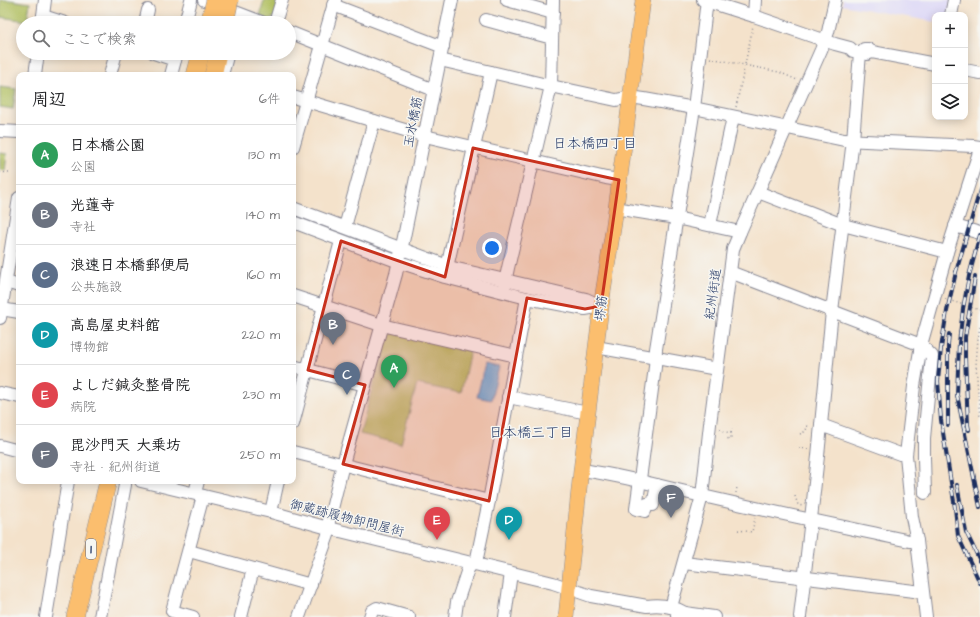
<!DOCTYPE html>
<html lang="ja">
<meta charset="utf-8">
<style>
:root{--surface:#fff;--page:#f6f6f6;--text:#202124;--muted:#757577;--line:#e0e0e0;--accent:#2563eb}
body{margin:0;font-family:"Architects Daughter","Klee One",sans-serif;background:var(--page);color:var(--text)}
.controls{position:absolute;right:12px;top:12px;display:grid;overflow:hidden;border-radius:8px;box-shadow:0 2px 10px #0003}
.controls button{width:36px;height:36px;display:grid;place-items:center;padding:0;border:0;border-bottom:1px solid var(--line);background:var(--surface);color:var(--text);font:20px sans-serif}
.you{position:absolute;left:492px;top:248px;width:14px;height:14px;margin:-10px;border:3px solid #fff;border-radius:50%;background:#1a73e8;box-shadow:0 0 0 6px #1a73e833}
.badge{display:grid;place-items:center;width:26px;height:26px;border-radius:50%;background:var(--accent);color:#fff;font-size:13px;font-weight:700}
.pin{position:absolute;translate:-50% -33px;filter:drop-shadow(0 1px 2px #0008)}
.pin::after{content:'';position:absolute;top:21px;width:14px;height:12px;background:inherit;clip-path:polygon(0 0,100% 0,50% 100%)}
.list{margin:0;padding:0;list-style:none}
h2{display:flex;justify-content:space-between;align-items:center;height:52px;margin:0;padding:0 16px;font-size:17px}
h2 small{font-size:13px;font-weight:400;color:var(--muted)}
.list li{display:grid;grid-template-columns:26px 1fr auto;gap:12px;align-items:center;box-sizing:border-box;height:60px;padding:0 16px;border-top:1px solid var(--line)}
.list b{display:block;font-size:15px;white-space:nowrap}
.list p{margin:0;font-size:13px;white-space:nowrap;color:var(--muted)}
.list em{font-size:13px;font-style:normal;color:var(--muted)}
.icon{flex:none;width:22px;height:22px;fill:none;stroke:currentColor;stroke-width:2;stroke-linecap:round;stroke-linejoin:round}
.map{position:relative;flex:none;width:980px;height:617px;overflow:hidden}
.search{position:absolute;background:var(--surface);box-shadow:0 2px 10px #0003;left:16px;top:16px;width:280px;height:44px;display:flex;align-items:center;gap:10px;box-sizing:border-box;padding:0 14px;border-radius:22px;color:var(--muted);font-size:15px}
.panel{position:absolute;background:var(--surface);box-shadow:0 2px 10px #0003;left:16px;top:72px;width:280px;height:412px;border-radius:8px}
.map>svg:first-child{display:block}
.built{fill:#dbd6f7}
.green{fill:#b1bf61;stroke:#667760}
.water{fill:#6cb5e4;stroke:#4472a1}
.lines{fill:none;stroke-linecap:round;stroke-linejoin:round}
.minor-casing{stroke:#888894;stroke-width:14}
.major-casing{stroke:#888894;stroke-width:16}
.highway-casing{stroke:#888894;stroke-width:18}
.path{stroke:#888894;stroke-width:1.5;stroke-dasharray:1 3;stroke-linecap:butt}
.minor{stroke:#fff;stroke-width:12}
.major{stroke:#fbbe6e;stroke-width:15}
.highway{stroke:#fbbe6e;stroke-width:17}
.rail-casing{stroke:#1b2f5e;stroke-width:4}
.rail{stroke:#f6f6f2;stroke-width:2.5;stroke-dasharray:8;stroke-linecap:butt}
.highway-bridge-casing{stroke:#888894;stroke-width:18;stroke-linecap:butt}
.highway-bridge{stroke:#fbbe6e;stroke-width:17}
.marked{fill:#c8321e;fill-opacity:0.2;stroke:#c8321e;stroke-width:3;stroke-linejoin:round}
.labels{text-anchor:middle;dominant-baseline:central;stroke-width:3;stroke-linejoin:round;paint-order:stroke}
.shield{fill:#f6f6f2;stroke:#5d6b8a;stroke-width:1}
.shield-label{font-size:12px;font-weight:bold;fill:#1b2f5e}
.street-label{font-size:13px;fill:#1b2f5e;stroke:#f6f6f2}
.neighbourhood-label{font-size:14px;fill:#1b2f5e;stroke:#f6f6f2}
</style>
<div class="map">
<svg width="980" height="617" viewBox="0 0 980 617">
<rect width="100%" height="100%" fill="#f6f6f2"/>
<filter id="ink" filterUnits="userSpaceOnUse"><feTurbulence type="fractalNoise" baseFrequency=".025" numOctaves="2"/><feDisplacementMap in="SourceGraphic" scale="8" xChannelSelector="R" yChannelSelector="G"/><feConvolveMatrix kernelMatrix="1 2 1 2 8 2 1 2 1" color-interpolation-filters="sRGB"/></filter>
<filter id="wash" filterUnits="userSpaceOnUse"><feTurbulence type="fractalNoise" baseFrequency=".012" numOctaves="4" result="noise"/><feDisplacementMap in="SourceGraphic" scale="16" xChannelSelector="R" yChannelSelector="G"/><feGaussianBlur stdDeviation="0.9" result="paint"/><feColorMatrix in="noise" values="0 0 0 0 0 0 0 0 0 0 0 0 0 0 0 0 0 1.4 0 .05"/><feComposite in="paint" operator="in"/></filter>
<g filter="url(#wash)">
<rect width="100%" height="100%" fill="#f4e2cb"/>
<!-- built -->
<polygon class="built" points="843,0 951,0 948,15 935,15 935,22 842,5"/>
<!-- green -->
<g class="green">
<polygon points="0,0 9,0 30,3 27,21 0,17"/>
<polygon points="264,0 279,0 274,18 268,20 260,16"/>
<polygon points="0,87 16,89 13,109 0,107"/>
<polygon points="0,153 7,154 5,171 0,170"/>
<polygon points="391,332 470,350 461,393 417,384 401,444 360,434 386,335"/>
</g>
<!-- water -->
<polygon class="water" points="485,364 499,367 491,400 477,397"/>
</g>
<g filter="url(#ink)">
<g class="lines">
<defs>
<g id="minor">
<polyline points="204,0 264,23"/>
<polyline points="507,0 553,13"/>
<polyline points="703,0 754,16 835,44 850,48 853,51 867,54 872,52"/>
<polyline points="333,5 443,47"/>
<polyline points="951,15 954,0"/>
<polyline points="43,16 65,23"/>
<polyline points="754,16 755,0"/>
<polyline points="486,20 552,38"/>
<polyline points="42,23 45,0"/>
<polyline points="145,23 148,10"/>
<polyline points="185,23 191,0"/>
<polyline points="275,23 282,0"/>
<polyline points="289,32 434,90"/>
<polyline points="864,49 868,49 872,52 935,64"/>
<polyline points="154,53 175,60"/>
<polyline points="440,60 551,86 616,100 630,97 644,99 694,108 844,140 973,146 980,147"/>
<polyline points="965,70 980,73"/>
<polyline points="35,75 38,53"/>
<polyline points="110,75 116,53"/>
<polyline points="171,75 177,53"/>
<polyline points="222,75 228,53"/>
<polyline points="293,97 425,136 606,178 619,180"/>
<polyline points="0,131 19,132"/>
<polyline points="293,147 335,0"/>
<polyline points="758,192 843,225 947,252"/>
<polyline points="293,208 453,268 586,299 601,306"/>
<polyline points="615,208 676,218 740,232"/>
<polyline points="293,222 399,262 445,277 527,298 585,309 601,306"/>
<polyline points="710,225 733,117"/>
<polyline points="955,226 980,233"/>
<polyline points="345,227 374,121"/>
<polyline points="446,272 491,72"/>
<polyline points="730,272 921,345 932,356 924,438 924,457 925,493"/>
<polyline points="6,282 19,286"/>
<polyline points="504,287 508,268 551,86 553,0"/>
<polyline points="293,296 381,325 516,356"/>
<polyline points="1,309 19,312"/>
<polyline points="0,318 19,198"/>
<polyline points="596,347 717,369"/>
<polyline points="293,366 365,385"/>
<polyline points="0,393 19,397"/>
<polyline points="508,397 588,413"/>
<polyline points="293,424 341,241"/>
<polyline points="821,425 900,454 906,455"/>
<polyline points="0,446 19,451"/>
<polyline points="293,452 489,501"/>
<path d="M 581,470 C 622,475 662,487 703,496 C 772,512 840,526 909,541 L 917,541"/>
<path d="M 141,481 L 271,512 L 328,528 L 553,583 L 591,596 L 647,606 C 661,604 673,606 685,613"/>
<polyline points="657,485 653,505 647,504 645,511 636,509 655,367 656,349 694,108 707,0"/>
<polyline points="195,493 198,481"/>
<polyline points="271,512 278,481"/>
<polyline points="189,551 311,585"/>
<polyline points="684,563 922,592"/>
<polyline points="671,607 702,496 710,424 733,249 740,232 821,50 828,32 835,0"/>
<polyline points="677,615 685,613 714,617"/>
<polyline points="46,617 68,481"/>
<polyline points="100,617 125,485 125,481"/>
<polyline points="193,617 172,611 203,496"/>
<polyline points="241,617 253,569"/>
<polyline points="299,617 328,535 329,521 343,464 396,274 404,237 452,0"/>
<polyline points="370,617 372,611 377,608 409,617"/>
<polyline points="455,617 457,602 468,569 477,558 489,501 527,298"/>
<polyline points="505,617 511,573"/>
<polyline points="800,617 818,456 832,311 853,140 860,53"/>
<polyline points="926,617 917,541 912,517 906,455 914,386 921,345 947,252 980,149"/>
</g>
<polyline id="major" points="566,617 581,470 596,347 603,293 614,223 643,0"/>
<g id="highway">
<polyline points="195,75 201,53"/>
<polyline points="213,75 218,53"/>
<polyline points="75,617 108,481"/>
</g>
</defs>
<!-- minor casing -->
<use href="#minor" class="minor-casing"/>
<!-- major casing -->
<use href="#major" class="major-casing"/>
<!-- highway casing -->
<use href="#highway" class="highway-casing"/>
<!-- path -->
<g class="path">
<polyline points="710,58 779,72 797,80"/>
<polyline points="736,107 753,26"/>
<polyline points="0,172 9,173"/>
<polyline points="945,299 980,310"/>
<polyline points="980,327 978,338 976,365 980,418"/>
<polyline points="720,429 721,431 731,433 731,438 726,439"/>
<polyline points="731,433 732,428"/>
<polyline points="800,434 806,431 807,426 810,427"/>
<polyline points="799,448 809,449"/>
<polyline points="736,493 737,487"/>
<polyline points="795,496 798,505 803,506"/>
<polyline points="738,530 752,532 755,518"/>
</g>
<!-- minor -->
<use href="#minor" class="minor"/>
<!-- major -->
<use href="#major" class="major"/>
<!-- highway -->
<use href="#highway" class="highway"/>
<defs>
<g id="rail">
<polyline points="980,190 956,272 947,311 941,348 938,381 941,420 955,508 958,536 980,583"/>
<polyline points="980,235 969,276 963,309 959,343 957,395 980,507"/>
<polyline points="948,425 948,344 949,334"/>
<polyline points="969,430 968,425 965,357 965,337 975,277"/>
<polyline points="957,485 966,532 980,561"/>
</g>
</defs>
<!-- rail casing -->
<use href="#rail" class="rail-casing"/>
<!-- rail -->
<use href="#rail" class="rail"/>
<defs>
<g id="highway-bridge">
<polyline points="209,23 215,0"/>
<polyline points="225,23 230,0"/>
</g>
</defs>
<!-- highway-bridge casing -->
<use href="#highway-bridge" class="highway-bridge-casing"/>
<!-- highway-bridge -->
<use href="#highway-bridge" class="highway-bridge"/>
</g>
</g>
<!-- marked area -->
<path class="marked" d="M 473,148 L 619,180 L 601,306 L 585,309 L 527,298 L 489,501 L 343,464 L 365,385 L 308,370 L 341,241 L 445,277 Z"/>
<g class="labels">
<!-- shield labels -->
<rect class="shield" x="86" y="539" width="10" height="20" rx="3"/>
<g class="shield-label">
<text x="91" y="549">1</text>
</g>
<!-- street labels -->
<g class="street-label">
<text transform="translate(413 122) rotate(-79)">玉水橋筋</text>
<text transform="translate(713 294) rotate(-82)">紀州街道</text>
<text transform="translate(601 308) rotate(-83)">堺筋</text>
<text transform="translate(347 518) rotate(14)">御蔵跡履物卸問屋街</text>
</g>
<!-- neighbourhood labels -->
<g class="neighbourhood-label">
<text x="595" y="144">日本橋四丁目</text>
<text x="531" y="433">日本橋三丁目</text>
</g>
</g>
</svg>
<div class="controls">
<button>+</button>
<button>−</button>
<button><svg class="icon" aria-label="layers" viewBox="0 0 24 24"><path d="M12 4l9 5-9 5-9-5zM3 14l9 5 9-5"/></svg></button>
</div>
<div class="you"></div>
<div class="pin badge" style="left:394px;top:388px;background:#2e9e5b">A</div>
<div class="pin badge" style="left:333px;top:345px;background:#6b7280">B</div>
<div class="pin badge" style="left:347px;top:395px;background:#5c6f8a">C</div>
<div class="pin badge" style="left:509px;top:540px;background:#0f9aa8">D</div>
<div class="pin badge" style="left:437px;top:540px;background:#e0444e">E</div>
<div class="pin badge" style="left:671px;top:518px;background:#6b7280">F</div>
<div class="search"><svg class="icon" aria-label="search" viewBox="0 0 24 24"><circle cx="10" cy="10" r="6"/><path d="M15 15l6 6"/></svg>ここで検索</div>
<section class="panel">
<h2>周辺<small>6件</small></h2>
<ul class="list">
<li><span class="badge" style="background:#2e9e5b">A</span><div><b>日本橋公園</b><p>公園</p></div><em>130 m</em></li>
<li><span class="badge" style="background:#6b7280">B</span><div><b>光蓮寺</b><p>寺社</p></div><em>140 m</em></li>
<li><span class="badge" style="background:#5c6f8a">C</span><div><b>浪速日本橋郵便局</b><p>公共施設</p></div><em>160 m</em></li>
<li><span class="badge" style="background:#0f9aa8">D</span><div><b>高島屋史料館</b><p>博物館</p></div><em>220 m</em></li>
<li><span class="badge" style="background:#e0444e">E</span><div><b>よしだ鍼灸整骨院</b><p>病院</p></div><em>230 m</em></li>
<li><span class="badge" style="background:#6b7280">F</span><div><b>毘沙門天 大乗坊</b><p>寺社 · 紀州街道</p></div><em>250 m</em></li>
</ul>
</section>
</div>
